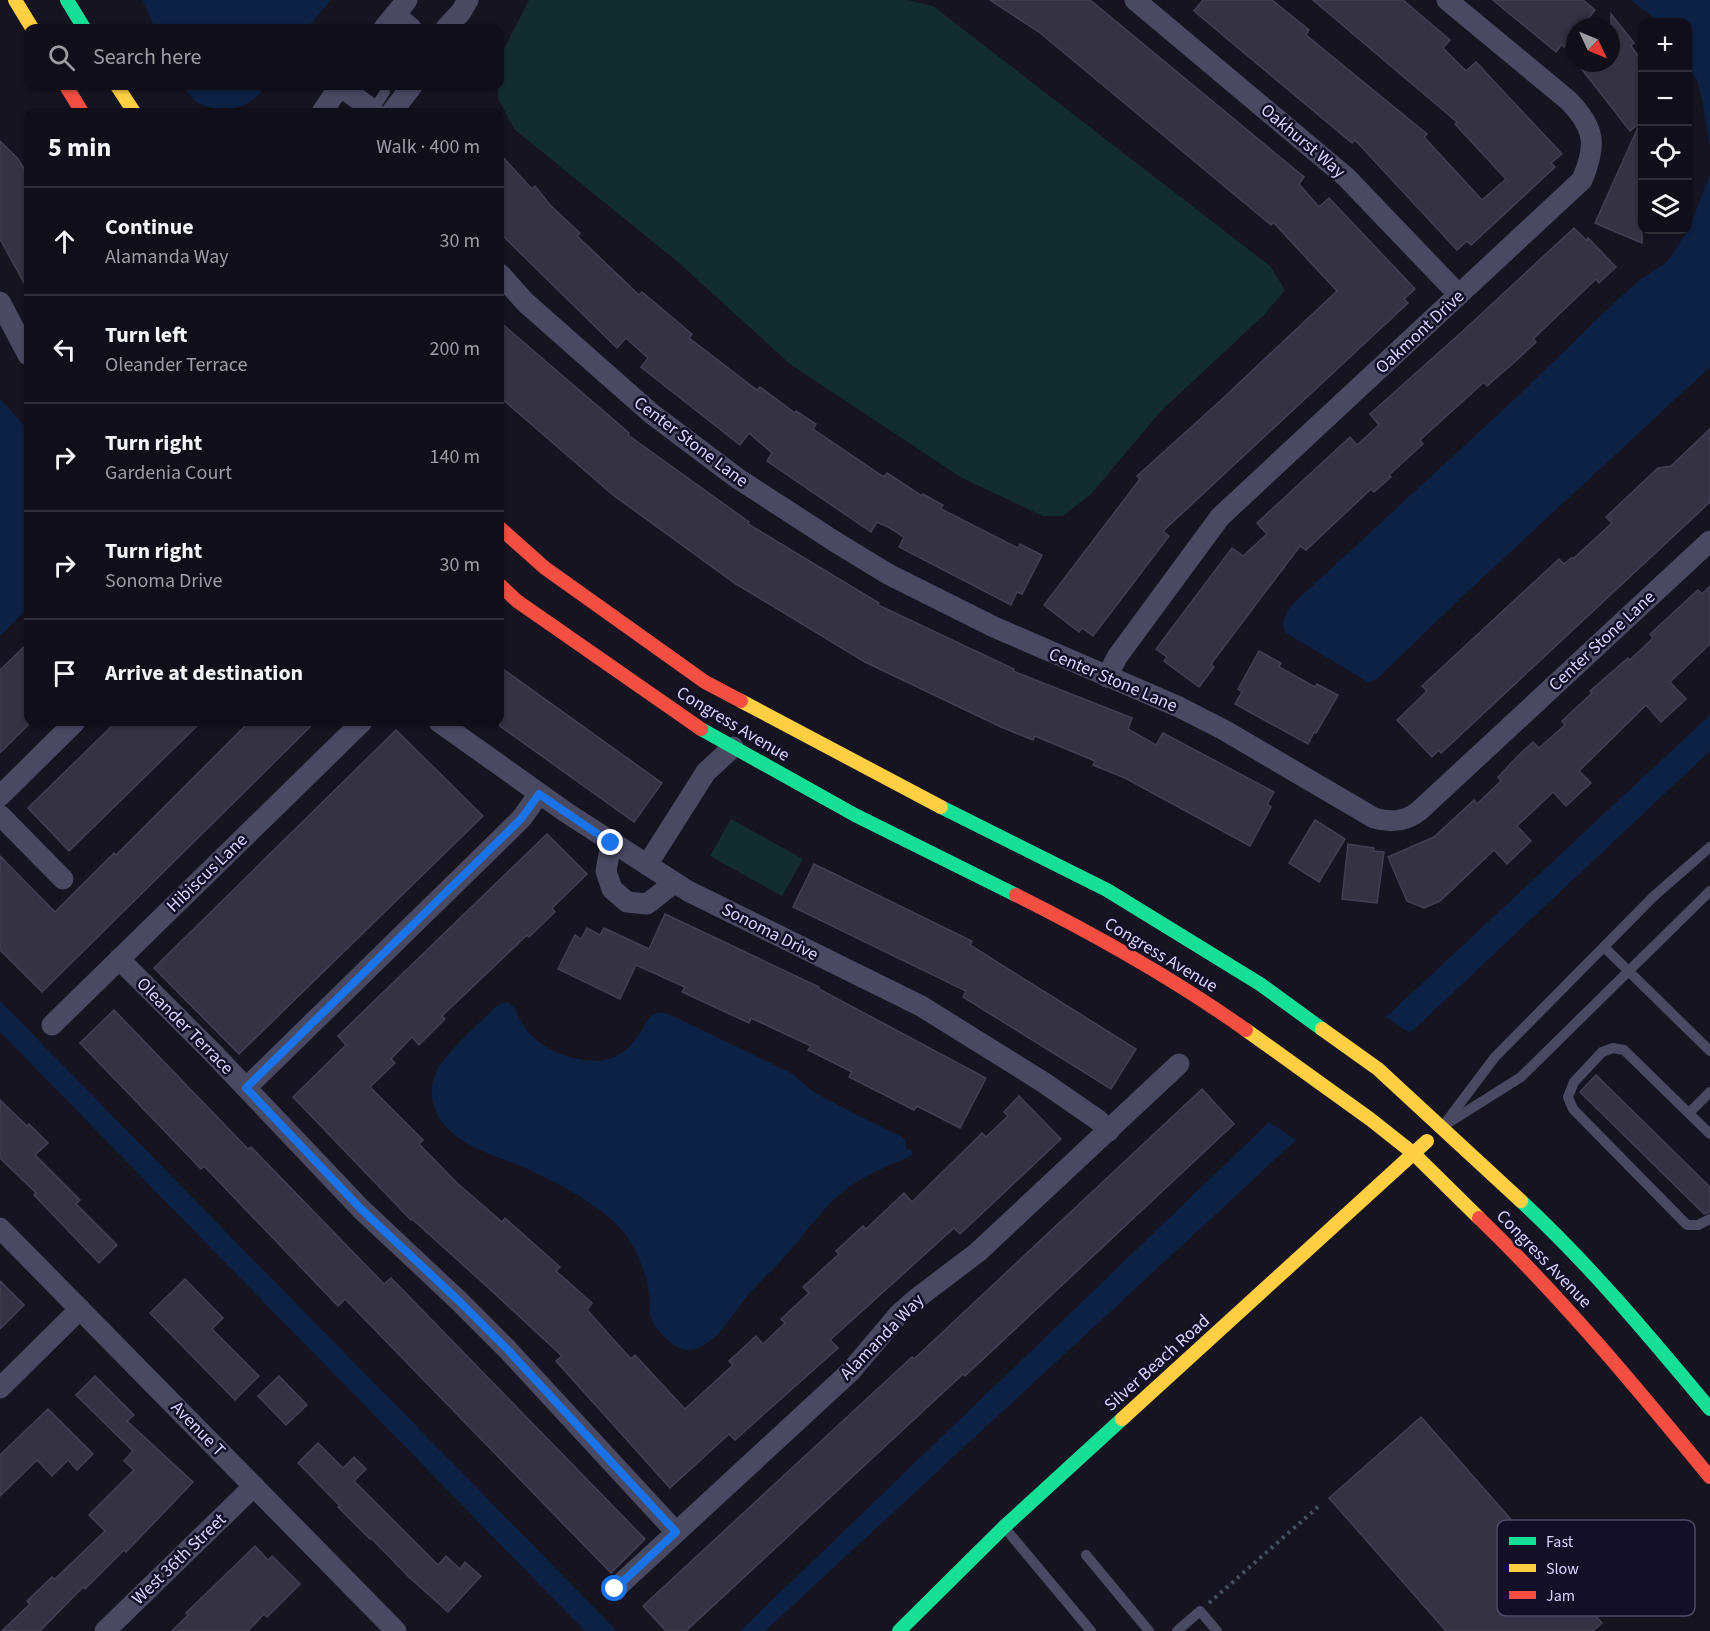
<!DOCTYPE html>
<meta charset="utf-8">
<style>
:root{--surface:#100f19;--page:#1e1d26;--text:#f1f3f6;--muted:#9c9ca2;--line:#302f38}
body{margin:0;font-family:"Source Sans 3",sans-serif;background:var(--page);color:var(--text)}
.controls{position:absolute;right:18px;top:18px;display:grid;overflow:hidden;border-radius:12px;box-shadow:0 2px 4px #0004}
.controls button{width:54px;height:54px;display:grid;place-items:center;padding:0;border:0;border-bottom:2px solid var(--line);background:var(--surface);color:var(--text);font:30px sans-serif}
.compass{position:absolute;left:1566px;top:18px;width:54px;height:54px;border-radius:50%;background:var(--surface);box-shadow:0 2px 4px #0004;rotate:134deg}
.stop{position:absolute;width:18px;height:18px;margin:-14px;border:4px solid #1a73e8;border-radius:50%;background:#fff}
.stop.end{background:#1a73e8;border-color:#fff;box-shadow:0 2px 6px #0008}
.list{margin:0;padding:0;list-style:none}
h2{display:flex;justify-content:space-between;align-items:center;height:78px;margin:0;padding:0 24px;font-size:26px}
h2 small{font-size:20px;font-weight:400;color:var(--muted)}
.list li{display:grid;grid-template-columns:39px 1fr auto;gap:18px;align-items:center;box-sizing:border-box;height:108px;padding:0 24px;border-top:2px solid var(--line)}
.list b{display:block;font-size:22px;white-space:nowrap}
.list p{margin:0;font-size:20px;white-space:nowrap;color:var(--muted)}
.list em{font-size:20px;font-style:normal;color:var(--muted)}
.icon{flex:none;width:33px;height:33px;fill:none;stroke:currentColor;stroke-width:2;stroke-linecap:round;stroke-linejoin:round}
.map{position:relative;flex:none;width:1710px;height:1631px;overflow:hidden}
.search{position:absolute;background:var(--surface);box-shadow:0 2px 4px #0004;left:24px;top:24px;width:480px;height:66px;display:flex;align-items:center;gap:15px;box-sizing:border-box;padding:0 21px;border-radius:12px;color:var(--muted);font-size:22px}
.panel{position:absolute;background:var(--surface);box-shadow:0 2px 4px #0004;left:24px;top:108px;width:480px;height:618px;border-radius:12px}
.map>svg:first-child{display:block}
.green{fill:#132c2d}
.water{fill:#0d2144}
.building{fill:#343243;stroke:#433f54;stroke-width:1.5}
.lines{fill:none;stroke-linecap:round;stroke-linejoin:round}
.path{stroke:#44505f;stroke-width:4;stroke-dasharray:3 4.5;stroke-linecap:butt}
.lane{stroke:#4a4962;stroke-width:10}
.street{stroke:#4a4962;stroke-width:21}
.fast{stroke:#16e098;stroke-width:14}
.slow{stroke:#ffcf43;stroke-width:14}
.jam{stroke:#f24e42;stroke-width:14}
.route{stroke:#1a73e8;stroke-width:8}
.labels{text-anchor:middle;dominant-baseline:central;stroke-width:5;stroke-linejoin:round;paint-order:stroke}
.street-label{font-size:18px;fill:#d9d4ff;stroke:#130f26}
.key{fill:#130f26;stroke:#4e4a67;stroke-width:1.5}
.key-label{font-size:16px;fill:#d9d4ff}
</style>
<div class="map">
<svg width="1710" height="1631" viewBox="0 0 1710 1631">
<rect width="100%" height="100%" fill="#161421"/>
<!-- green -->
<g class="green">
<polygon points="529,0 908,0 933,6 1270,266 1285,290 1265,314 1161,411 1091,494 1063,516 1043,516 962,478 790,364 679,263 514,129 498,98 500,57"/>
<polygon points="731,819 803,859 782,896 710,856"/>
</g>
<!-- water -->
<g class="water">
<polygon points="142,0 331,0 307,28 155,28"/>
<polygon points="1631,0 1710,0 1710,148 1701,93 1697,80 1688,67 1688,22 1656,22 1651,15"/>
<path d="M 182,86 L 265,86 C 252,109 222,115 198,103 C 192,100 187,91 182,86 Z"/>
<polygon points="1710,175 1710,367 1466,593 1377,679 1368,682 1286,633 1282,624 1288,610 1295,602 1517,397 1618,299 1641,279 1667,262 1688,230"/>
<polygon points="0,399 28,430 28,607 0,636"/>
<polygon points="1710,715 1710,751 1410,1033 1386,1017"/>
<polygon points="0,1001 617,1631 585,1631 0,1032"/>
<path d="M 506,1002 C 516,1005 517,1015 522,1023 C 535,1045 560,1056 584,1060 C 613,1064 627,1053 642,1030 C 646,1024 649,1016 657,1013 C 663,1011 669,1015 675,1017 L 791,1073 L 814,1092 L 853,1113 L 902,1137 L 906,1141 L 906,1149 L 911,1150 L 913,1155 C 895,1163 877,1170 860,1180 C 827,1199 806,1234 781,1261 C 769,1274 755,1286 744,1300 C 730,1317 713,1350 688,1350 C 674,1350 654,1329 650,1315 C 649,1309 651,1303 650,1297 C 647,1275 638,1252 625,1234 C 605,1208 562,1185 532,1171 C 496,1154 438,1144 432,1097 C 431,1088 433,1078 437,1070 C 448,1050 478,1025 495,1007 Z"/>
<polygon points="1269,1122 1296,1140 765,1631 740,1631"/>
</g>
<!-- building -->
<g class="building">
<polygon points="990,0 1090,0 1304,177 1299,184 1319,207 1329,198 1415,289 1404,299 1408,303 1163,531 1169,536 1093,636 1082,628 1079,632 1044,605 1140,479 1137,476 1219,402 1337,291 1273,222 1271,225 1039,32"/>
<polygon points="1203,0 1272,0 1309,30 1306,35 1427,134 1424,137 1482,200 1506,179 1455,124 1457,122 1313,0 1403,0 1450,40 1443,48 1466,71 1476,62 1562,154 1551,163 1555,167 1471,245 1467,241 1457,250 1355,140 1352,143 1194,11"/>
<polygon points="1493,0 1583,0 1595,10 1581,27 1575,27 1575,34 1564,47 1562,44 1556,52"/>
<polygon points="1611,14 1634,43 1631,46 1642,61 1642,243 1595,223 1640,123 1630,131 1577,63 1611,63"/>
<polygon points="0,141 18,159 28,175 28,290 0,239"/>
<polygon points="500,154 532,189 535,186 551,206 580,233 577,236 639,295 642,292 692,334 689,338 757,390 760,387 795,413 796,411 816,424 813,429 884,477 887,473 922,496 923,494 943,505 941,509 1018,548 1020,544 1042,555 1022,594 1017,592 1011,605 899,547 904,537 890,528 877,522 871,532 767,461 772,453 749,433 740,445 641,367 648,358 626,338 617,348 500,233"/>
<polygon points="1574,228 1587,241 1588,238 1616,267 1599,283 1596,279 1533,339 1536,342 1518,359 1487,386 1484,382 1420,440 1423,444 1389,475 1391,477 1374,492 1371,489 1306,550 1300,546 1211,664 1214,667 1199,687 1164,661 1167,657 1156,649 1232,548 1243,556 1267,534 1257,523 1350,437 1357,445 1379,425 1370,414 1464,330"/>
<polygon points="500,322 629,433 628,435 749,522 748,524 879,603 878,605 1014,669 1013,671 1132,718 1128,729 1156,745 1163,733 1274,792 1267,804 1271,807 1250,846 1125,778 1093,765 1095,761 1035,736 1033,740 1001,727 865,662 736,584 613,495 500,397"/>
<polygon points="1710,429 1710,502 1441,753 1439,750 1432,757 1397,720 1427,691 1422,686 1559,559 1564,564 1571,558 1574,558 1612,523 1606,517 1658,468 1671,466"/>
<polygon points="1710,586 1710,644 1670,682 1686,699 1661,722 1646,705 1579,771 1591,783 1566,806 1553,792 1517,826 1531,841 1507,864 1494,850 1440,901 1424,908 1407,901 1388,857 1434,837 1474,800 1477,804 1501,781 1498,777 1519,755 1533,742 1539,748 1565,725 1562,721 1592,693 1590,691 1628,658 1630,660 1653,638 1650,634 1698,590 1702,594"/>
<polygon points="28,643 28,725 0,753 0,670"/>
<polygon points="1259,651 1281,663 1279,667 1315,687 1317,684 1338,695 1316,733 1314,732 1308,744 1235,704 1242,692 1238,689"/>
<polygon points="500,667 662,783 634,822 500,726"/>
<polygon points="116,722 201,722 69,851 28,808"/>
<polygon points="249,722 315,722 42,992 0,950 0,856 55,912 114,853 116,855"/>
<polygon points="396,730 483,816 239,1054 154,968"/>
<polygon points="1315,820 1345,839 1319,882 1289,863"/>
<polygon points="547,834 587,874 552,908 555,912 529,937 527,935 442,1016 445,1019 419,1045 412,1037 391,1059 395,1063 370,1087 423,1140 419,1144 457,1183 502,1222 505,1218 560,1267 556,1271 592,1303 587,1310 631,1359 635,1355 685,1409 733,1365 729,1361 756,1336 763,1344 785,1323 781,1319 809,1293 803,1287 839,1254 836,1251 863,1226 866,1229 904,1193 912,1202 982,1133 986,1137 1008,1116 1004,1112 1019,1096 1061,1139 960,1234 954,1228 830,1340 838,1348 764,1414 735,1440 729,1434 670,1488 556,1361 562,1356 481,1281 412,1219 411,1220 293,1097 346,1045 338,1036"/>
<polygon points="1348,844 1374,848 1373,851 1384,852 1377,903 1342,899"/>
<polygon points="814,864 972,941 970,945 1136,1049 1111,1089 963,997 966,991 793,907"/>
<polygon points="665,914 819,987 819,989 986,1078 960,1128 917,1106 914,1110 849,1077 852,1072 808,1050 811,1046 751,1018 749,1023 682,992 685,987 636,965 620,999 558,969 575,935 581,939 587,928 600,935 604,928 649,949"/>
<polygon points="114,1010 248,1149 251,1147 384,1284 391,1278 645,1539 611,1573 345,1299 338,1306 204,1166 201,1169 80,1043"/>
<polygon points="1596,1075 1710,1187 1710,1212 1704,1214 1580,1092"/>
<polygon points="1202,1089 1234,1124 965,1376 963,1374 686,1631 666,1631 643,1606 912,1357 914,1359"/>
<polygon points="0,1100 27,1126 29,1124 48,1143 35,1155 80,1200 76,1204 117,1245 99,1263 34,1195 36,1193 0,1158"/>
<polygon points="185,1279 223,1318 212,1329 259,1376 235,1400 150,1313"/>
<polygon points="0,1281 24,1305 0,1329"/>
<polygon points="95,1376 134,1415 127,1421 193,1482 126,1552 124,1550 85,1589 83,1587 40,1631 2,1631 30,1604 27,1601 52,1577 55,1579 105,1531 89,1515 134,1470 124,1461 133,1451 76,1395"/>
<polygon points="279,1376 307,1405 286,1425 258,1396"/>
<polygon points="48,1409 93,1454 77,1470 68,1460 52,1476 37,1460 0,1496 0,1455"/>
<polygon points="1421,1417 1602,1623 1593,1631 1446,1631 1329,1498"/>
<polygon points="318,1443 343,1468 354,1457 366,1469 354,1481 438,1565 446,1556 460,1569 465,1562 481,1576 448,1612 409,1577 371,1538 370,1539 338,1507 340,1506 298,1463"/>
<polygon points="255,1546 268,1560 272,1556 300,1584 267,1617 264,1614 248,1631 172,1631 188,1615 186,1613"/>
</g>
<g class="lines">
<!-- path -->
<polyline class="path" points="1209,1603 1319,1506"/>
<!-- lane -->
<g class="lane">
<polyline points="372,112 385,92"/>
<polyline points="1604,947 1710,1051"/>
<polyline points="1689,1113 1710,1092"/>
<polyline points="1448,1123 1521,1077 1710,891"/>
<polyline points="1443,1126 1495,1057 1653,897 1710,847"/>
<polyline points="1710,1134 1624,1050 1613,1048 1602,1052 1574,1082 1568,1097 1573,1109 1687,1225 1698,1225 1710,1219"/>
<polyline points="1004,1527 1091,1631"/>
<polyline points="1086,1555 1149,1631"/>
<polyline points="1177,1631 1200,1611 1217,1631"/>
</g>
<!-- street -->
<g class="street">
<polyline points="1135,0 1346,177 1459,295"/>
<polyline points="395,15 411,28"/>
<polyline points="384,28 407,0"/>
<polyline points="446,28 461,12 468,0"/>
<polyline points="322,112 340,86 373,110"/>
<polyline points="392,112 412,86"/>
<path d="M 500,274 L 526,303 L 652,414 L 737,478 L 834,541 L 888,574 L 994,627 L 1179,707 L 1224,730 L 1374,818 C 1391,823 1405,822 1419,811 L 1710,541"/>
<polyline points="0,302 28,355"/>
<path d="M 1107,677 L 1117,657 L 1220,517 L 1582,180 C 1597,145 1595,128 1569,101 L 1447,0"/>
<polyline points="439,722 567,813 688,891 921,1006 1043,1082 1098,1120 1109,1131"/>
<polyline points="0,796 75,722"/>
<polyline points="0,815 63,879"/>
<polyline points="611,843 606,871 612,889 627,902 647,904 674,883"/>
<polyline points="647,865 706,772 733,747"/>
<polyline points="119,959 213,1053 361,1209 459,1301 507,1349 676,1532"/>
<polyline points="52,1025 362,722"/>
<polyline points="246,1088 521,819 539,794"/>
<polyline points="0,1228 396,1631"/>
<polyline points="0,1388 80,1309"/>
<polyline points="615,1589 851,1371 899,1314 916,1299 978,1252 1179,1064"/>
<polyline points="105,1631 254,1486"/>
</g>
<!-- fast -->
<g class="fast">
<polyline points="67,0 84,28"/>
<polyline points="701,729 855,815 1016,895"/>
<polyline points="941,807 1107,890 1260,984 1322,1029"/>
<path d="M 1521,1201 C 1590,1265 1650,1337 1710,1409"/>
<polyline points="899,1631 1004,1527 1122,1419"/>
</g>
<!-- slow -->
<g class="slow">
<polyline points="15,0 32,28"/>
<polyline points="117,86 134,112"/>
<polyline points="741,701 941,807"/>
<polyline points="1322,1029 1378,1069 1521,1201"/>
<polyline points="1246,1030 1370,1119 1413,1153 1479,1218"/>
<polyline points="1122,1419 1427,1141"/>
</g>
<!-- jam -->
<g class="jam">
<polyline points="66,86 82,112"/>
<polyline points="500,528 545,568 705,682 741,701"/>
<polyline points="500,585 517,601 701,729"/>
<path d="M 1016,895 C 1096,935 1174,979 1246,1030"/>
<path d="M 1479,1218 C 1563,1299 1636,1387 1710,1477"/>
</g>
</g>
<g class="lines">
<!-- route -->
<polyline class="route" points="611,843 539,794 521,819 246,1088 361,1209 459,1301 507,1349 676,1532 615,1589"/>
</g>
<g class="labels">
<!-- street labels -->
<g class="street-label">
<text transform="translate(1303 141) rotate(40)">Oakhurst Way</text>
<text transform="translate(1420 332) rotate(-43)">Oakmont Drive</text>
<text transform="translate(691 442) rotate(37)">Center Stone Lane</text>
<text transform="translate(1602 641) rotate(-43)">Center Stone Lane</text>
<text transform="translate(1113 680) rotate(23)">Center Stone Lane</text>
<text transform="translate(733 724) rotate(31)">Congress Avenue</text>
<text transform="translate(207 873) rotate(-44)">Hibiscus Lane</text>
<text transform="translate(770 932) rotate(27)">Sonoma Drive</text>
<text transform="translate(1161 955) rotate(31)">Congress Avenue</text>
<text transform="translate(185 1026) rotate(45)">Oleander Terrace</text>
<text transform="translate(1544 1259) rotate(46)">Congress Avenue</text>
<text transform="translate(882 1337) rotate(-46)">Alamanda Way</text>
<text transform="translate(1157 1363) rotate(-42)">Silver Beach Road</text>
<text transform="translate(198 1429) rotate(46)">Avenue T</text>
<text transform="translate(179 1559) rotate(-44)">West 36th Street</text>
</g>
</g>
<!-- legend -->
<rect x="1497" y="1520" width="198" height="96" rx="9" class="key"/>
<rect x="1509" y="1537" width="27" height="8" fill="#16e098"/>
<rect x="1509" y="1564" width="27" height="8" fill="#ffcf43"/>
<rect x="1509" y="1591" width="27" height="8" fill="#f24e42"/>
<g class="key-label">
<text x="1546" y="1547">Fast</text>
<text x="1546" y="1574">Slow</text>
<text x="1546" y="1601">Jam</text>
</g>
</svg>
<div class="controls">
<button>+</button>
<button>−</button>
<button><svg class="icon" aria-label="locate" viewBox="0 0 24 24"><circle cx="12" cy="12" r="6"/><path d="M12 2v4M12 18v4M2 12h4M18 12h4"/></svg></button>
<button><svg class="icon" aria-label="layers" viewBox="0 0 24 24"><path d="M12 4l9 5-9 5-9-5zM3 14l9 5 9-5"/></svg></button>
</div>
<svg class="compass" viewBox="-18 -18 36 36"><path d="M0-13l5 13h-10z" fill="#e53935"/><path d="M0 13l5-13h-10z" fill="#9c9ca2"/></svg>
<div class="stop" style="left:615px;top:1589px"></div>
<div class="stop end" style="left:611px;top:843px"></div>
<div class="search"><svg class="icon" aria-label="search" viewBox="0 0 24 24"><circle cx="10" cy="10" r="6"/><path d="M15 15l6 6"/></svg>Search here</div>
<section class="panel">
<h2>5 min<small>Walk · 400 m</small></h2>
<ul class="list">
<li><svg class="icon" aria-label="ahead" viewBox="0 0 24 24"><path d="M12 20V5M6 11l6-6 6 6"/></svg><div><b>Continue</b><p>Alamanda Way</p></div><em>30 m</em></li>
<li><svg class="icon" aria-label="left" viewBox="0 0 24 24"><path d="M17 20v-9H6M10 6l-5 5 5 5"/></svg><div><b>Turn left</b><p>Oleander Terrace</p></div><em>200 m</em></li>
<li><svg class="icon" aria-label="right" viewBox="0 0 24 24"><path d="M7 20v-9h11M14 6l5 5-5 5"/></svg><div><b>Turn right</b><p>Gardenia Court</p></div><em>140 m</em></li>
<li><svg class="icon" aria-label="right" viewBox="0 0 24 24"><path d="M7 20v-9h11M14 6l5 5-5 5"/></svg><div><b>Turn right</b><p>Sonoma Drive</p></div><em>30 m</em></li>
<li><svg class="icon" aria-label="arrive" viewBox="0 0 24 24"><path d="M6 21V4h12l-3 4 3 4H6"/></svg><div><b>Arrive at destination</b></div></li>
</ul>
</section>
</div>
